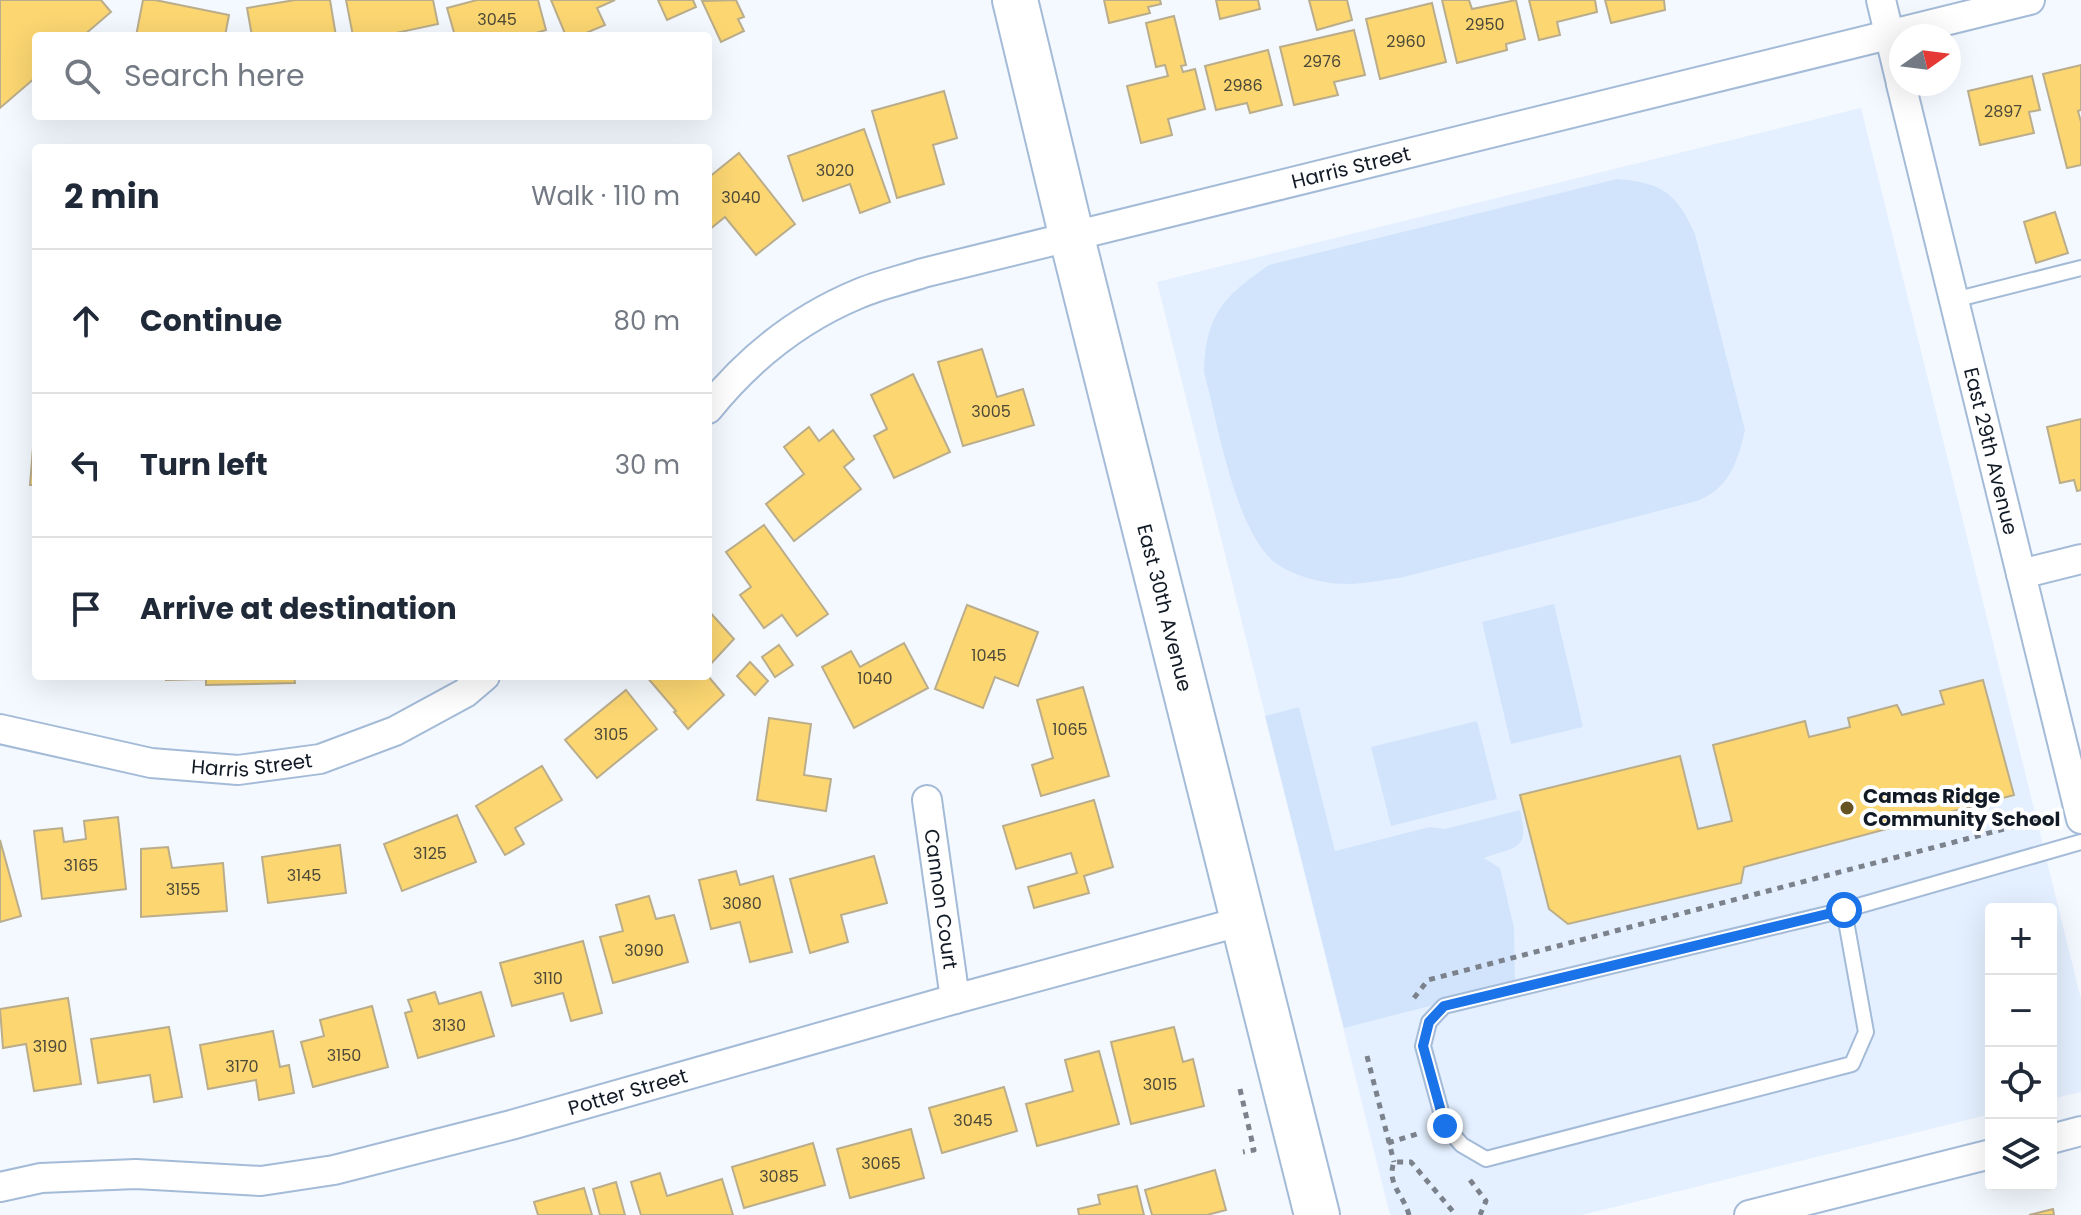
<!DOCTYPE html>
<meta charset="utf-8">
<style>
:root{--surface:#fff;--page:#f2f2f3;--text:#1f2937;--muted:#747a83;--line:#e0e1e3}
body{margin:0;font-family:Poppins,sans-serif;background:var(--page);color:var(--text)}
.controls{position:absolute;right:24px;bottom:24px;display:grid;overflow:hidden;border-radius:8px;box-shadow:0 8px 32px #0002}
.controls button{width:72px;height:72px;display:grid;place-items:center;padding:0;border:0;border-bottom:2px solid var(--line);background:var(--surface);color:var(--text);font:40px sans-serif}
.compass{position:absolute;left:1889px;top:24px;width:72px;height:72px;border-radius:50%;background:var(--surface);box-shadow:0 8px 32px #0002;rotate:76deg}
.stop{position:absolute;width:24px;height:24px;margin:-18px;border:6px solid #1a73e8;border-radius:50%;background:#fff}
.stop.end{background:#1a73e8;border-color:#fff;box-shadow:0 2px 8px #0008}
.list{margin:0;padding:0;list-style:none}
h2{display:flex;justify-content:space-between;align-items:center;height:104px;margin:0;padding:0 32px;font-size:34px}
h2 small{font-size:26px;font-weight:400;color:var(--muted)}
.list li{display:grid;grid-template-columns:52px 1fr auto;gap:24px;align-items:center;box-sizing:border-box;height:144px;padding:0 32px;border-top:2px solid var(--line)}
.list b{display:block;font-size:30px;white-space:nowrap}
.list em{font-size:26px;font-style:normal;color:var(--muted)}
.icon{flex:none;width:44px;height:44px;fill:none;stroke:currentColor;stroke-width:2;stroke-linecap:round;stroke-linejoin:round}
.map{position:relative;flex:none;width:2081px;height:1215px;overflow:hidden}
.search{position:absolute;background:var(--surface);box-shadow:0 8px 32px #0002;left:32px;top:32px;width:680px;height:88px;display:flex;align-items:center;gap:20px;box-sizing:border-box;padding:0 28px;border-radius:8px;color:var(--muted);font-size:30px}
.panel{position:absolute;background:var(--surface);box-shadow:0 8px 32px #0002;left:32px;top:144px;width:680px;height:536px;border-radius:8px}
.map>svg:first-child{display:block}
.built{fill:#e4f0ff}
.green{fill:#d2e4fc}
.building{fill:#fbd671;stroke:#baad8b;stroke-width:2}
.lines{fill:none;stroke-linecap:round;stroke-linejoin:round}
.service-casing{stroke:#a4bbd8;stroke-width:18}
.minor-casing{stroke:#a4bbd8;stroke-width:32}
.primary-casing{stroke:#a4bbd8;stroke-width:48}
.path{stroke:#7c828b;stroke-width:5;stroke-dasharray:6 6;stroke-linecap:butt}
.service{stroke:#fff;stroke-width:14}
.minor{stroke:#fff;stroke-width:28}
.primary{stroke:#fff;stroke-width:44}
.route{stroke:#1a73e8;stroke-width:10}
.poi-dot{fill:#655422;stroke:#fff;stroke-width:3}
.labels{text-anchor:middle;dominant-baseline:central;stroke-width:8;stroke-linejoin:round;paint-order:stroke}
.number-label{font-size:16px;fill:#4c4938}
.street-label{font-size:20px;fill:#121a25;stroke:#fff}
.poi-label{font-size:20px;font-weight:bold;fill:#121a25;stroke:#fff;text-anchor:start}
</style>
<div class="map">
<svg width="2081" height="1215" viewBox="0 0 2081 1215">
<rect width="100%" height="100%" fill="#f4f8ff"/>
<!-- built -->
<polygon class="built" points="1861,108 2081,999 2081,1092 2051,1099 2051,909 1991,909 1991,1114 1582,1215 1390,1215 1157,282"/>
<!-- green -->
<g class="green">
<path d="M 1617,179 C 1662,183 1676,192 1695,234 L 1745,430 C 1738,461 1729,489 1697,501 L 1404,577 C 1377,581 1351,587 1324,582 C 1308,579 1286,572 1273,561 C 1234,526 1218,424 1204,372 C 1206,314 1223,297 1269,265 Z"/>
<polygon points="1554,604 1583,727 1511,744 1482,622"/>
<path d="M 1299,707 L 1335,851 L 1430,827 L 1445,829 L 1520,810 C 1530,851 1517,846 1484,858 L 1500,868 L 1514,928 L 1515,984 L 1344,1028 L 1265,716 Z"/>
<polygon points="1477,721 1497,799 1391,826 1371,747"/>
</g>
<!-- building -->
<g class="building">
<polygon points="0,0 101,0 111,12 83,36 36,36 36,77 0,108"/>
<polygon points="143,0 155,0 229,15 225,36 136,36"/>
<polygon points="295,0 330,0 336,36 252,36 247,8"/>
<polygon points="346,0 433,0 438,24 382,36 353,36"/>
<polygon points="477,0 538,0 546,30 526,36 455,36 447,8"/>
<polygon points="551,0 615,0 597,8 605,25 579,36 566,36"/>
<polygon points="658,0 693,0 696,7 667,20"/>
<polygon points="736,0 744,17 738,19 744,31 721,42 702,1"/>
<polygon points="1104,0 1160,0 1161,4 1148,7 1150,13 1109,23"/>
<polygon points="1216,0 1258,0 1260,9 1220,19"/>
<polygon points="1309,0 1347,0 1352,20 1317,30"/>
<polygon points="1442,0 1469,0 1472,9 1516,0 1525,39 1506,44 1507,50 1457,63"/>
<polygon points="1529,0 1595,0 1597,12 1557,22 1560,35 1539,40"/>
<polygon points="1605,0 1664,0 1665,10 1611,23"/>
<polygon points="1432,3 1446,62 1380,79 1366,19"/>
<polygon points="1174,16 1186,65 1181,66 1183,72 1195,69 1205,109 1168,119 1172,135 1141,143 1127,86 1168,76 1165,65 1156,67 1146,23"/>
<polygon points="1354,30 1365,75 1334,82 1338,95 1294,105 1280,47"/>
<polygon points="1268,50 1282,105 1250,113 1247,103 1216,110 1205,66"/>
<polygon points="2081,65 2081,110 2078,111 2081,122 2081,165 2067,168 2043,74"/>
<polygon points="2032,76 2040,110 2029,112 2034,133 1980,145 1968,91"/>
<polygon points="944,91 957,138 933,145 944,184 897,198 872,111"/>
<polygon points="864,129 890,202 860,213 850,184 803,201 788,156"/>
<polygon points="739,153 795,224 756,255 725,217 709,230 708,228 708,178"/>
<polygon points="2055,212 2068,253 2036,263 2024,222"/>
<polygon points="982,349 997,397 1023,389 1034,425 963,446 938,362"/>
<polygon points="913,374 950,452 894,478 874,436 887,429 871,395"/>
<polygon points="36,410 36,485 30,485"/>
<polygon points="2081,419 2081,490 2077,491 2074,480 2060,483 2047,427"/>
<polygon points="809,427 819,441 833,430 854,459 844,467 861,489 794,541 766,504 804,474 784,447"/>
<polygon points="764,525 828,614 797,636 782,615 764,628 740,595 751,587 726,552"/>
<polygon points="967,605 1038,632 1018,686 995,677 983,708 935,689"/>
<polygon points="708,610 734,639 708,667"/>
<polygon points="904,643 928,688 854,728 822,667 851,651 860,667"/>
<polygon points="779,645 793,665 775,677 762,657"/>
<polygon points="750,662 768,681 755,695 737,676"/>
<polygon points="166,676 294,676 295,683 206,685 206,679 166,680"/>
<polygon points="646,676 708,676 724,695 688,729 674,712 676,711"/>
<polygon points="1983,680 2014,795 1744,867 1741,883 1568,924 1549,909 1520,795 1680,756 1698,829 1732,821 1713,745 1805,721 1809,737 1850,727 1848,718 1897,705 1902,715 1944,704 1940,691"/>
<polygon points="1083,687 1109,776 1041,796 1032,765 1053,758 1037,700"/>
<polygon points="626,690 657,729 597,778 565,740"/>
<polygon points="769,718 811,724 804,775 831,779 826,811 757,800"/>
<polygon points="542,766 562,800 515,828 524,844 505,855 476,806"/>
<polygon points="1094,800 1113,867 1084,876 1089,893 1034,908 1028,887 1077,873 1071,853 1016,869 1003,826"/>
<polygon points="457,815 476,862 402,891 384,844"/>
<polygon points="118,817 126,889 42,899 34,831 62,828 64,842 86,839 84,821"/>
<polygon points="0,840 21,916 0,922"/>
<polygon points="340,845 346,893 268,903 262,857"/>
<polygon points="168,847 172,868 223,863 227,911 141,917 141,849"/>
<polygon points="874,856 887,903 841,915 848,942 810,953 790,879"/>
<polygon points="736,871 740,885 773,876 792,952 750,962 740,922 711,929 699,880"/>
<polygon points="649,896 656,919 674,915 688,962 613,983 600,937 623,931 616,905"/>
<polygon points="583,941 602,1013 571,1021 563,993 512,1006 500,963"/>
<polygon points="435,992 439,1004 481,992 494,1036 418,1058 405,1013 412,1011 408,1000"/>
<polygon points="68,998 81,1084 34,1091 26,1044 3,1048 0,1009"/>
<polygon points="372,1006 388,1067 313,1087 301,1042 324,1036 320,1020"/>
<polygon points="169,1027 182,1097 154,1102 150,1075 98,1083 91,1039"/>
<polygon points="1174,1027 1183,1062 1193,1059 1204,1106 1131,1124 1111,1042"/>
<polygon points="273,1031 280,1067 289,1065 294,1093 259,1100 256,1080 208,1089 200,1045"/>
<polygon points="1099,1051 1119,1124 1037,1146 1026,1104 1073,1091 1065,1060"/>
<polygon points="1004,1087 1017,1131 942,1153 929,1108"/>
<polygon points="911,1129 924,1178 850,1198 837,1149"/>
<polygon points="813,1143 825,1185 744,1208 732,1167"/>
<polygon points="1215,1170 1226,1210 1207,1215 1152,1215 1145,1190"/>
<polygon points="660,1173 667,1196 722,1179 733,1215 641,1215 631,1182"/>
<polygon points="616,1182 625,1215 600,1215 593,1189"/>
<polygon points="1137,1186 1144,1215 1079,1215 1078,1209 1100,1204 1098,1195"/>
<polygon points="584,1188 592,1215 538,1215 534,1202"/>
<polygon points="2053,1209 2054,1215 2029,1215"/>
</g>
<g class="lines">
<defs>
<g id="service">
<polyline points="1954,300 2081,268"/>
<polyline points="1844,910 1866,1032 1852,1064 1486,1159 1462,1145 1445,1126 1423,1046 1429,1022 1444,1006 1844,910 2081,842"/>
</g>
<g id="minor">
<polyline points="1881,0 1901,83"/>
<path id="s1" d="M 1901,84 L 2081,819"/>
<path id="s2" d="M 708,409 C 749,358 798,319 858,294 C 879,285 902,280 923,273 L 2030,0"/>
<polyline points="2021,574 2081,559"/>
<path id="s3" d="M 0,729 L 151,763 L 238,770 L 320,759 L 395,731 L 465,693 L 485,676"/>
<path id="s4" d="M 927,800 L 955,999"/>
<polyline points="2051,1139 2081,1131"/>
<path id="s5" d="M 0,1187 L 41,1178 L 136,1174 L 261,1181 L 334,1170 L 511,1125 L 955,999 L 1243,921"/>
<polyline points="1749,1215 1991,1154"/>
</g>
<g id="primary">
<path id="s6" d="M 1015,0 L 1072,238 L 1317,1215"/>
</g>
</defs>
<!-- service casing -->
<use href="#service" class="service-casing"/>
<!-- minor casing -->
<use href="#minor" class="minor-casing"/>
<!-- primary casing -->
<use href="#primary" class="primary-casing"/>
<!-- path -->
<g class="path">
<polyline points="1414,998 1428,980 2050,817"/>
<polyline points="1367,1056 1394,1162"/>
<polyline points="1240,1089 1254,1150 1243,1152"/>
<polyline points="1388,1143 1420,1133 1419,1131"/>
<polyline points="1470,1180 1486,1201 1480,1215"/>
<path d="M 1409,1215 C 1404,1195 1386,1184 1394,1162 L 1411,1162 L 1456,1215"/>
</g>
<!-- service -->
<use href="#service" class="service"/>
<!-- minor -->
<use href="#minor" class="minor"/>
<!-- primary -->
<use href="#primary" class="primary"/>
</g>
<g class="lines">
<!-- route -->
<polyline class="route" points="1445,1126 1423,1046 1429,1022 1444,1006 1844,910"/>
</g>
<!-- markers -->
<circle class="poi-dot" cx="1847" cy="808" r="8"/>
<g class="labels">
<!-- number labels -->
<g class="number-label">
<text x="497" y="19">3045</text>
<text x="1485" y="24">2950</text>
<text x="1406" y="41">2960</text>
<text x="1322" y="61">2976</text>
<text x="1243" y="85">2986</text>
<text x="2003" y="111">2897</text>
<text x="835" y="170">3020</text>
<text x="741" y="197">3040</text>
<text x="991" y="411">3005</text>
<text x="989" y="655">1045</text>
<text x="875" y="678">1040</text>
<text x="1070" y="729">1065</text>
<text x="611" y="734">3105</text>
<text x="430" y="853">3125</text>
<text x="81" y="865">3165</text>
<text x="304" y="875">3145</text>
<text x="183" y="889">3155</text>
<text x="742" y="903">3080</text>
<text x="644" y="950">3090</text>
<text x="548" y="978">3110</text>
<text x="449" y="1025">3130</text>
<text x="50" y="1046">3190</text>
<text x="344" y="1055">3150</text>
<text x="242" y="1066">3170</text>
<text x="1160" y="1084">3015</text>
<text x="973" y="1120">3045</text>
<text x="881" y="1163">3065</text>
<text x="779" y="1176">3085</text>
</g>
<!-- street labels -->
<g class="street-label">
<text stroke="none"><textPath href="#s2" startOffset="700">Harris Street</textPath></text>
<text stroke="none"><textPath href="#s1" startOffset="378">East 29th Avenue</textPath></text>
<text stroke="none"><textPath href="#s6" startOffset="626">East 30th Avenue</textPath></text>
<text stroke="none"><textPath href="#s3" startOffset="256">Harris Street</textPath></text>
<text stroke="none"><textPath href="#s4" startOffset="100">Cannon Court</textPath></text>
<text stroke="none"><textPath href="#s5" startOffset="640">Potter Street</textPath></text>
</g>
<!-- poi labels -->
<g class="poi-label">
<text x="1863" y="796">Camas Ridge<tspan x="1863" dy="23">Community School</tspan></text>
</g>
</g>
</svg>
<div class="controls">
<button>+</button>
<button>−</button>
<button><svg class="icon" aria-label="locate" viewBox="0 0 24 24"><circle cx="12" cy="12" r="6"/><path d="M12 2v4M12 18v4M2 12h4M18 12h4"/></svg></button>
<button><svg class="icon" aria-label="layers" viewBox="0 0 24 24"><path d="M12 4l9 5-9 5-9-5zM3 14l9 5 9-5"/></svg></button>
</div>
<svg class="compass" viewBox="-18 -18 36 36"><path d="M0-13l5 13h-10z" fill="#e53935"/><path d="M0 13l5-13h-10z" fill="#747a83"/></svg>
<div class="stop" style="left:1844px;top:910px"></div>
<div class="stop end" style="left:1445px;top:1126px"></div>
<div class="search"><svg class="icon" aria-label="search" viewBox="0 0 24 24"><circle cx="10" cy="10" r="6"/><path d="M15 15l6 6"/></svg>Search here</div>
<section class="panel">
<h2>2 min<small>Walk · 110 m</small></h2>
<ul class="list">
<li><svg class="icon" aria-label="ahead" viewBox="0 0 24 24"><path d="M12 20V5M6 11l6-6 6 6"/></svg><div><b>Continue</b></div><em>80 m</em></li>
<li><svg class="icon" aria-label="left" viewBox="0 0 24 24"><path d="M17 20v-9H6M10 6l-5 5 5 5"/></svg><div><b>Turn left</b></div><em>30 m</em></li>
<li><svg class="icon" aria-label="arrive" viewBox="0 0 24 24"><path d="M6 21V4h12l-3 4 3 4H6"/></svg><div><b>Arrive at destination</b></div></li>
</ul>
</section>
</div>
